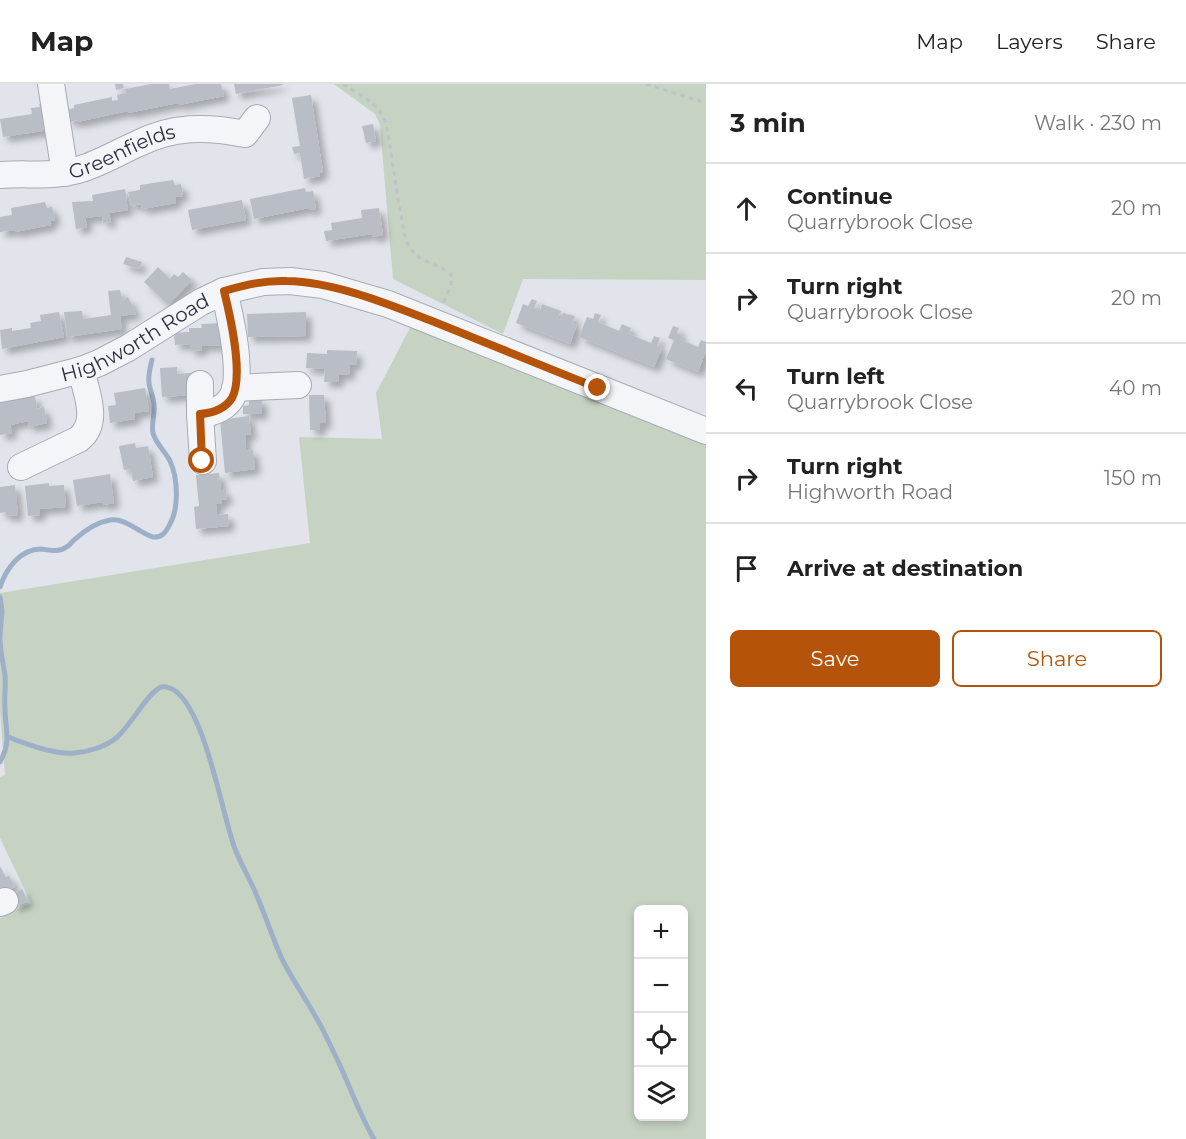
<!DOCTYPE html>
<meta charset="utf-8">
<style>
:root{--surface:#fff;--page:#f6f6f6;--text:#222;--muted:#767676;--line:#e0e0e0;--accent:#b45309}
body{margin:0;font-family:Montserrat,sans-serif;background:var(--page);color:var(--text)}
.controls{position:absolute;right:18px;bottom:18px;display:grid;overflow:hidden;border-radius:9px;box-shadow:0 3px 9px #0003}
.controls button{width:54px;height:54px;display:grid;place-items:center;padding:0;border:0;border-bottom:2px solid var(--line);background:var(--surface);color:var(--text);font:30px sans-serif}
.stop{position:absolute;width:18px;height:18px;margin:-14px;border:4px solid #b45309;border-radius:50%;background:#fff}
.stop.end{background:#b45309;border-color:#fff;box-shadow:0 2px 6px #0008}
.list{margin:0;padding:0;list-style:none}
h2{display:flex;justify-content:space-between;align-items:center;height:78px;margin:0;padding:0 24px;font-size:26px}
h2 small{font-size:20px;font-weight:400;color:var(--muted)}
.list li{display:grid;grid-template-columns:39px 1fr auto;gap:18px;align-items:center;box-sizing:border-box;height:90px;padding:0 24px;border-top:2px solid var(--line)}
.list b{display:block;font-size:22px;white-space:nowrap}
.list p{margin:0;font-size:20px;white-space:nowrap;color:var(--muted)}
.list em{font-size:20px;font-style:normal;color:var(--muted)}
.actions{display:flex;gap:12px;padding:18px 24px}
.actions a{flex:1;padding:14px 0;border:2px solid var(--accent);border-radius:9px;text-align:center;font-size:21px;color:var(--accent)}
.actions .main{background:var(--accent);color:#fff}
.icon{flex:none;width:33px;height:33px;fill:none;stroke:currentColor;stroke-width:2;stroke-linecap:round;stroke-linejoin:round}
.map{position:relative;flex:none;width:706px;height:1055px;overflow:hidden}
header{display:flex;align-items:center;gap:36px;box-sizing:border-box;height:84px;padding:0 30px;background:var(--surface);border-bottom:2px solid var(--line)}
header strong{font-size:28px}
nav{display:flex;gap:33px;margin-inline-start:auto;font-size:21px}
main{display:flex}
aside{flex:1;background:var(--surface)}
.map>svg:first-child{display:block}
.green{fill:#c6d3c3;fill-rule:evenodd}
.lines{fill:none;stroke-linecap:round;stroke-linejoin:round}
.stream{stroke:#9eb0c8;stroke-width:5}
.building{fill:#b9bdc6;filter:url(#shadow)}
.minor-casing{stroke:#a6abb4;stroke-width:28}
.path{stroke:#bfc2c8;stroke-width:3;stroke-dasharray:4.5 4.5;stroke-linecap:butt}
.minor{stroke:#f4f5f8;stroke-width:26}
.route{stroke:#b45309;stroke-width:8}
.labels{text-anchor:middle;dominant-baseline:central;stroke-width:5;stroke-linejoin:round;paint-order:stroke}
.street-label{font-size:20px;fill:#2a3141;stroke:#f1f3f7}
</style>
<header>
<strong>Map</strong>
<nav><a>Map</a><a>Layers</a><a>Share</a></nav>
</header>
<main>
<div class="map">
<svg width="706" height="1055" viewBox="0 0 706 1055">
<defs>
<filter id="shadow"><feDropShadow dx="5.5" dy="5.5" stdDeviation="3" flood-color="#0004"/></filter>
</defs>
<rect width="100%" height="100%" fill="#e1e4ea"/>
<!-- green -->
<g class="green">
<polygon points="334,0 706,0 706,196 523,195 503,250 393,195 380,41 375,30"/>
<path d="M 413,238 L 706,355 L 706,1055 L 0,1055 L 0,834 L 31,819 L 0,754 L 0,693 L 5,691 L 0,626 L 0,509 L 310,459 L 299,353 L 382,355 L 376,309 ZM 638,826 L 684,826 L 684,1032 L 638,1032 Z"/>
</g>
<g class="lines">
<!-- stream -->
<g class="stream">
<path d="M 0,503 C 6,485 20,465 41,465 C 50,466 59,469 68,462 C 70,461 72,458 74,456 C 84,447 98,438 110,436 C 126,434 138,448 153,453 C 162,454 166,448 170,440 C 179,424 178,394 170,377 C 165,367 156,360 153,349 C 151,340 155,331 154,322 C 154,314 150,307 149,299 C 148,291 150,284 152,276"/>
<polyline points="0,513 2,527 0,552"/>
<path d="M 0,554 C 0,567 3,578 5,591 C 6,602 4,613 5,624 C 5,647 12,656 0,678"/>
<path d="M 8,653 C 26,660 55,671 74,669 C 88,668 105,663 116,654 C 130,643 148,608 161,603 C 164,602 167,603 170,604 C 204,617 222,731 235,765 C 241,780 250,795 256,810 C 266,832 273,856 283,877 C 296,902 312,924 324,948 C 331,963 339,978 345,993 C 355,1015 362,1035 374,1055"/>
</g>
</g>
<!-- building -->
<g class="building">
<polygon points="115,0 123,0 124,4 116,6"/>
<polygon points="151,0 169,0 170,5 195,0 221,0 224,12 179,21 179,19 173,20 128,29 128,27 77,38 77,36 69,38 67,26 74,24 74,21 112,13 112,17 118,16 117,11 126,9 125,5"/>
<polygon points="234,0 283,0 283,1 236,10"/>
<polygon points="311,11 323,88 319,89 320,92 304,95 300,69 294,70 292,63 300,62 292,14"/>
<polygon points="51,18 49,46 3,53 0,35 32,30 31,24 40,23 39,20"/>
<polygon points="373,40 376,57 366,59 362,42"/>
<polygon points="173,96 175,101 181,100 183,112 175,113 176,119 142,125 141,120 131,122 128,108 140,106 140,101"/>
<polygon points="305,104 306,108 313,107 316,125 309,126 309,124 254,135 250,115"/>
<polygon points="125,105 128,126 109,129 111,138 103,139 102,132 85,134 87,143 76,145 72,118 93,117 92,111"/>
<polygon points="242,116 246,136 192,146 188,126"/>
<polygon points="45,118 47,124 52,123 55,136 50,137 51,141 15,148 15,146 0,148 0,133 12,131 11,124"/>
<polygon points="379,124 383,151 372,153 372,150 326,157 324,147 332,146 331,139 362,134 361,126"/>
<polygon points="126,173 142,178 139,185 123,180"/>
<polygon points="158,183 170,195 174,190 178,193 183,188 192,196 168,221 144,198"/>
<polygon points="120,206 122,216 128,213 136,230 120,232 122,245 67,253 64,228 82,227 83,235 111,231 108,207"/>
<polygon points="532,215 537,217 534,224 540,227 542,220 561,227 558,234 561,235 563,229 575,232 572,239 577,241 570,260 516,239 523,220 528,222"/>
<polygon points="59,228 64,253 2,265 0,246 12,244 12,247 31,244 30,239 41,237 40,231"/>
<polygon points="306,228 306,252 248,253 247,230"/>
<polygon points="595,229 601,231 598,238 619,247 622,240 631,244 629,250 651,259 654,252 660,254 657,262 662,264 654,283 579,253 587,233 593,235"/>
<polygon points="224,239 226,261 202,262 202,266 190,267 190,260 175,261 174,249 189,248 189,244 202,244 201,240"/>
<polygon points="673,242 679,244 677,249 683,252 681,256 698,263 701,256 706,258 706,267 698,288 666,275 674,256 668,254"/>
<polygon points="327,266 357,267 356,281 350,280 349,291 339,290 338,298 324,298 325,285 306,284 307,269 327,270"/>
<polygon points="177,283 177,290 191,289 192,311 162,313 160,284"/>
<polygon points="145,304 149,327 134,329 135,335 110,339 108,322 116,321 114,309"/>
<polygon points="309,311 324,311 326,339 320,339 320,346 310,346"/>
<polygon points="35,312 37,325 44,323 47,339 29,343 28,337 10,341 12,349 0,351 0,318"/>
<polygon points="249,315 262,315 262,330 243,330 243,322 249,321"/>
<polygon points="249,332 251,351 245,351 246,367 253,366 255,385 225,389 220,336"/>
<polygon points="135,359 136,364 148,362 153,393 133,397 131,385 124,386 119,362"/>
<polygon points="219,389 221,407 226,406 227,415 222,416 222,419 216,420 217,431 228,430 229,442 196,445 194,423 199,422 196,391"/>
<polygon points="110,390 114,419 103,421 103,418 77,422 73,396"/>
<polygon points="49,399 49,402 64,401 66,423 40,425 40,431 28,432 25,402"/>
<polygon points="15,401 18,431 6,432 6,428 0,429 0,403"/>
<polygon points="0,782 6,793 9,792 15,803 0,810"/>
<polygon points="22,805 28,817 15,823 9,811"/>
</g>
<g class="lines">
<defs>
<g id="minor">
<polyline points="51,0 65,89"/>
<path id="s1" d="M 0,91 C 26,89 52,93 78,86 C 99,80 117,69 137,60 C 172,42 207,42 245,50 L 257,34"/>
<polyline points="235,304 298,301"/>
<path id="s2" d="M 0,305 L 27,300 L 81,286 L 99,279 L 128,264 L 201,218 L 224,207 L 263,198 L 290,197 L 323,201 L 388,220 L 706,347"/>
<polyline points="200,330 200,300"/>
<path d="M 203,377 L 200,330 C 213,329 225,325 232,313 C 244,292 230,231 224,207"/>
<path d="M 21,383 L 79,355 C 100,338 86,308 81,286"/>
<polyline points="0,819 5,817"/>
</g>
</defs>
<!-- minor casing -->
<use href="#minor" class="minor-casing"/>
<!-- path -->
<g class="path">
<path d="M 343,0 C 361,12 378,18 386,39 C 392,70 395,101 401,131 C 403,143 404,157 412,167 C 422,179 441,180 451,191 L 451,201 L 443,220"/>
<polyline points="646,0 706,19"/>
</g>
<!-- minor -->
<use href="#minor" class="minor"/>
</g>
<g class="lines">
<!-- route -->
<path class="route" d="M 202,377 L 200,330 C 213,329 225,325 232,314 C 244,292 230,231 224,207 C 245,201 265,196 287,197 C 335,198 388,220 432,237 C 487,259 542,282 598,304"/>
</g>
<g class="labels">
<!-- street labels -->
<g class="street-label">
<text stroke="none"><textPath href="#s1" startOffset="126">Greenfields</textPath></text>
<text stroke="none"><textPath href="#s2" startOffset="146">Highworth Road</textPath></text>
</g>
</g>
</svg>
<div class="controls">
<button>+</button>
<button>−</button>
<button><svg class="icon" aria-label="locate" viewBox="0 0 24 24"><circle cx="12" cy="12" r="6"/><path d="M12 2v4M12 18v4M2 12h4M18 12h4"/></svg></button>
<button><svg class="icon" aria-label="layers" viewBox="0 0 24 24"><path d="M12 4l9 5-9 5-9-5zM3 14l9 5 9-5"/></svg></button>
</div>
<div class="stop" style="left:202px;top:377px"></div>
<div class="stop end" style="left:598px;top:304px"></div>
</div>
<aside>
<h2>3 min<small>Walk · 230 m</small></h2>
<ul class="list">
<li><svg class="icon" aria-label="ahead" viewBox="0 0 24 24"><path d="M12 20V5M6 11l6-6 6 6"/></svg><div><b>Continue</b><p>Quarrybrook Close</p></div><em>20 m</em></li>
<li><svg class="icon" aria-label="right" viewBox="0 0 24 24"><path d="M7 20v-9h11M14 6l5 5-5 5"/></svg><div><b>Turn right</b><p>Quarrybrook Close</p></div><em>20 m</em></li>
<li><svg class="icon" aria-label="left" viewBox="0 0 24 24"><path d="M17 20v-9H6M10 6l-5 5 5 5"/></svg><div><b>Turn left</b><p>Quarrybrook Close</p></div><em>40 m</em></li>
<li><svg class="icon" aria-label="right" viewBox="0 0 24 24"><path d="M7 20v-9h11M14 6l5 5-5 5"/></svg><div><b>Turn right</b><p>Highworth Road</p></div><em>150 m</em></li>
<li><svg class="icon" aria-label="arrive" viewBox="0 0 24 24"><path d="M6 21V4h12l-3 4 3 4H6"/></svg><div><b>Arrive at destination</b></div></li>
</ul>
<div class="actions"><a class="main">Save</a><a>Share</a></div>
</aside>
</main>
